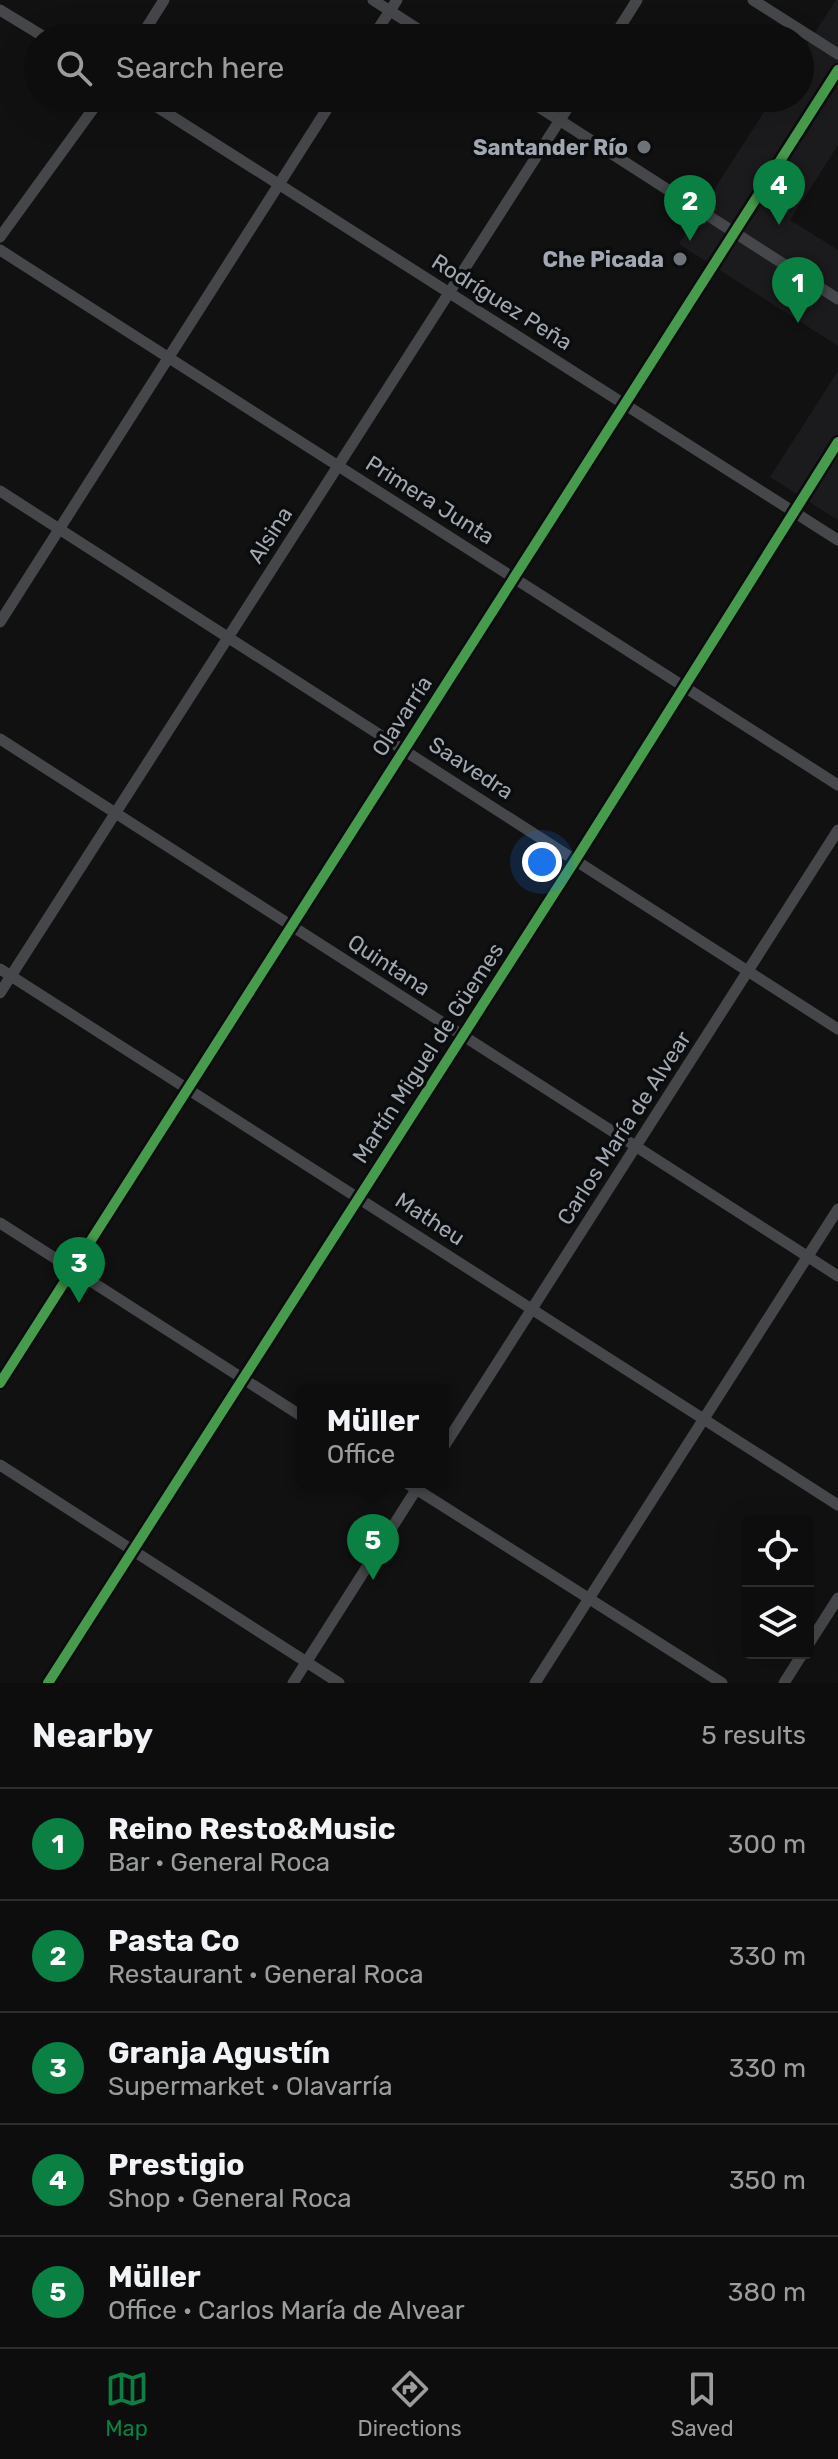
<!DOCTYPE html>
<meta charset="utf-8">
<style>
:root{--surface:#0d0d0d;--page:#1b1b1b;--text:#f1f3f6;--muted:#9a9c9d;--line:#2d2d2e;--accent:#0b8043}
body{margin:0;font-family:Rubik,sans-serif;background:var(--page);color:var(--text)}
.controls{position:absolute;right:24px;bottom:24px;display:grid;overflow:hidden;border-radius:8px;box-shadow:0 8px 32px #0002}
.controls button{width:72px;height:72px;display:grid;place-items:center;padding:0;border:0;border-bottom:2px solid var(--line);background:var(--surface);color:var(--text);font:40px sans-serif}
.you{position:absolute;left:542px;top:862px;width:28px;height:28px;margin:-20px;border:6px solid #fff;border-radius:50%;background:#1a73e8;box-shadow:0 0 0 12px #1a73e833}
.badge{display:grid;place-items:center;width:52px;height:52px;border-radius:50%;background:var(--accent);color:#fff;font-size:26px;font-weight:700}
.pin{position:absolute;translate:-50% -66px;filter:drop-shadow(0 2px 4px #0008)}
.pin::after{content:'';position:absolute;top:42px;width:28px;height:24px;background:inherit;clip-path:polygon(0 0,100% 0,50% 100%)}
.popup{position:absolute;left:297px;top:1384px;width:152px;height:104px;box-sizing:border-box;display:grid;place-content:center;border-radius:8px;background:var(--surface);filter:drop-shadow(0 2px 6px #0005);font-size:26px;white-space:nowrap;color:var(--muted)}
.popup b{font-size:30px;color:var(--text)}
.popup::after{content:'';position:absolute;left:50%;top:100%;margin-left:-16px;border:16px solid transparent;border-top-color:var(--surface)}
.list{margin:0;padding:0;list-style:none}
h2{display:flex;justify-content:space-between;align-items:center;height:104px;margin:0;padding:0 32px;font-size:34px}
h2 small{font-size:26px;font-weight:400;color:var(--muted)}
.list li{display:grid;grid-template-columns:52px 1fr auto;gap:24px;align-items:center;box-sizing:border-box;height:112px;padding:0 32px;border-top:2px solid var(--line)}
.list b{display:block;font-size:30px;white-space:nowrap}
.list p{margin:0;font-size:26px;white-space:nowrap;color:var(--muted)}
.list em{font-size:26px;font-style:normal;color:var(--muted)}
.icon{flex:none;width:44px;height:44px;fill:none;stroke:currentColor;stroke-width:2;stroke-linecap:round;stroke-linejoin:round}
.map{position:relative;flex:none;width:838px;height:1683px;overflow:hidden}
.search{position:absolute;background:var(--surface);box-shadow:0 8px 32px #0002;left:24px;right:24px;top:24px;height:88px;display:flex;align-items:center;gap:20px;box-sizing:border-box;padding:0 28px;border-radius:44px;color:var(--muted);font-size:30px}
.sheet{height:664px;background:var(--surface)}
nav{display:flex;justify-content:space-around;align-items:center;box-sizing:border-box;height:112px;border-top:2px solid var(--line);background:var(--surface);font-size:22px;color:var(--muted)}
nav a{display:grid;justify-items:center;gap:4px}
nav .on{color:var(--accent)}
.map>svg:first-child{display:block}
.built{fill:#1b1b1d}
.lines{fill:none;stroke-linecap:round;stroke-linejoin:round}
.street{stroke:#45474a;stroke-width:11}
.cycleway-casing{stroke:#0b0c0d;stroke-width:15}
.cycleway{stroke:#469c4c;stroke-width:10}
.poi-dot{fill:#6f737a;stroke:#0b0c0d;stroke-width:3}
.labels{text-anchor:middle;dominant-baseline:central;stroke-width:7;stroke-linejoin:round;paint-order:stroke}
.poi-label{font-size:22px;font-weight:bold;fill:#a2a8b2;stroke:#0b0c0d;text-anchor:end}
.street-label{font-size:22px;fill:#a2a8b2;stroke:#0b0c0d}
</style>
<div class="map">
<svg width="838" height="1683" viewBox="0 0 838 1683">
<rect width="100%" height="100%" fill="#111"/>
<!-- built -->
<g class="built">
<polygon points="836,0 838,0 838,145 790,220 838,250 838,346 679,244 773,98 800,98 800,56"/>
<polygon points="838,371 838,520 770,477"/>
</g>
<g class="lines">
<!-- street -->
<g class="street">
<polyline points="373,0 432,38"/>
<polyline points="753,0 838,54"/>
<polyline points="0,10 46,38"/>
<polyline points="140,38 164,0"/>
<polyline points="372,38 397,0"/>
<polyline points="613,38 637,0"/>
<polyline points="143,98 838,540"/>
<polyline points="525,98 838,299"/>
<polyline points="0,237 101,98"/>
<polyline points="0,250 838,785"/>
<polyline points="0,491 838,1029"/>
<polyline points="0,622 334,98"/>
<polyline points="0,739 838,1276"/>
<polyline points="0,969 838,1505"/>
<polyline points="0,993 574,98"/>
<polyline points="0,1223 303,1417"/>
<polyline points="0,1383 838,70"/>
<polyline points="443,1448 838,830"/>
<polyline points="0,1465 339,1683"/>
<polyline points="405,1482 722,1683"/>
<polyline points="808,1645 838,1598"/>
<polyline points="48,1683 576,859 838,442"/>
<polyline points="293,1683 421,1482"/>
<polyline points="535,1683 838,1209"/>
<polyline points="784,1683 803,1653"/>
</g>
<defs>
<g id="cycleway">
<polyline points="0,1383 838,70"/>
<polyline points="48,1683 576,859 838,442"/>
</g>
</defs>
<!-- cycleway casing -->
<use href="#cycleway" class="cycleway-casing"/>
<!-- cycleway -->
<use href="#cycleway" class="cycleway"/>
</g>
<!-- markers -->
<g class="poi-dot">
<circle cx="644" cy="147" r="8"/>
<circle cx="680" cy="259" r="8"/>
</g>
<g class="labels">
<!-- poi labels -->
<g class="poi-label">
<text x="628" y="147">Santander Río</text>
<text x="664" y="259">Che Picada</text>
</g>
<!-- street labels -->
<g class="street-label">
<text transform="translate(502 302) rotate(32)">Rodríguez Peña</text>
<text transform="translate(430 500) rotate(32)">Primera Junta</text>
<text transform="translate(270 535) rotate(-57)">Alsina</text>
<text transform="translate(402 716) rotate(-57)">Olavarría</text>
<text transform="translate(471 768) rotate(33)">Saavedra</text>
<text transform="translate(389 965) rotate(33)">Quintana</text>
<text transform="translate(428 1053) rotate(-57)">Martín Miguel de Güemes</text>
<text transform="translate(624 1128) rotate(-57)">Carlos María de Alvear</text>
<text transform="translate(430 1219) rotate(33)">Matheu</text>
</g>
</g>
</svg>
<div class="controls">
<button><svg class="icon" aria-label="locate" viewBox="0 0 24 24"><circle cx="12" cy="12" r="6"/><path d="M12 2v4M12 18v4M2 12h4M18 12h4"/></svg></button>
<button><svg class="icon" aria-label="layers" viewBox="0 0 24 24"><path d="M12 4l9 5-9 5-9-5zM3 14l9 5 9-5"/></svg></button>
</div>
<div class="you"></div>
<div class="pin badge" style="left:798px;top:323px">1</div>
<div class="pin badge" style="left:690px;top:241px">2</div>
<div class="pin badge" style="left:79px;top:1303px">3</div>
<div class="pin badge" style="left:779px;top:225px">4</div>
<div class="pin badge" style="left:373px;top:1580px">5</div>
<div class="popup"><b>Müller</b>Office</div>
<div class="search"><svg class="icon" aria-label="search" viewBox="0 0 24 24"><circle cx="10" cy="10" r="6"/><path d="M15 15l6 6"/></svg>Search here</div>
</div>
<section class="sheet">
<h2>Nearby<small>5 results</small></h2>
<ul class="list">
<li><span class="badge">1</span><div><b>Reino Resto&amp;Music</b><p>Bar · General Roca</p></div><em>300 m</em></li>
<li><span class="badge">2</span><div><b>Pasta Co</b><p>Restaurant · General Roca</p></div><em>330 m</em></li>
<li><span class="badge">3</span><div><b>Granja Agustín</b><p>Supermarket · Olavarría</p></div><em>330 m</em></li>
<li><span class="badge">4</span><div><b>Prestigio</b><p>Shop · General Roca</p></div><em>350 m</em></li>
<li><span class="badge">5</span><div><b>Müller</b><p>Office · Carlos María de Alvear</p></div><em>380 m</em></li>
</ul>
</section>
<nav>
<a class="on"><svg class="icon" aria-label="map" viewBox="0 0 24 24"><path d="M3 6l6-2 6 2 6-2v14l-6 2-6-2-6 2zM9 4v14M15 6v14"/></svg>Map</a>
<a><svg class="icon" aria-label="directions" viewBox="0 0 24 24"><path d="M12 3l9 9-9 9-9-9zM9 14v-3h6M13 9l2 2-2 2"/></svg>Directions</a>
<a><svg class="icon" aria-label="saved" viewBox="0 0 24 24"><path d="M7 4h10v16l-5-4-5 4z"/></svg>Saved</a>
</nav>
